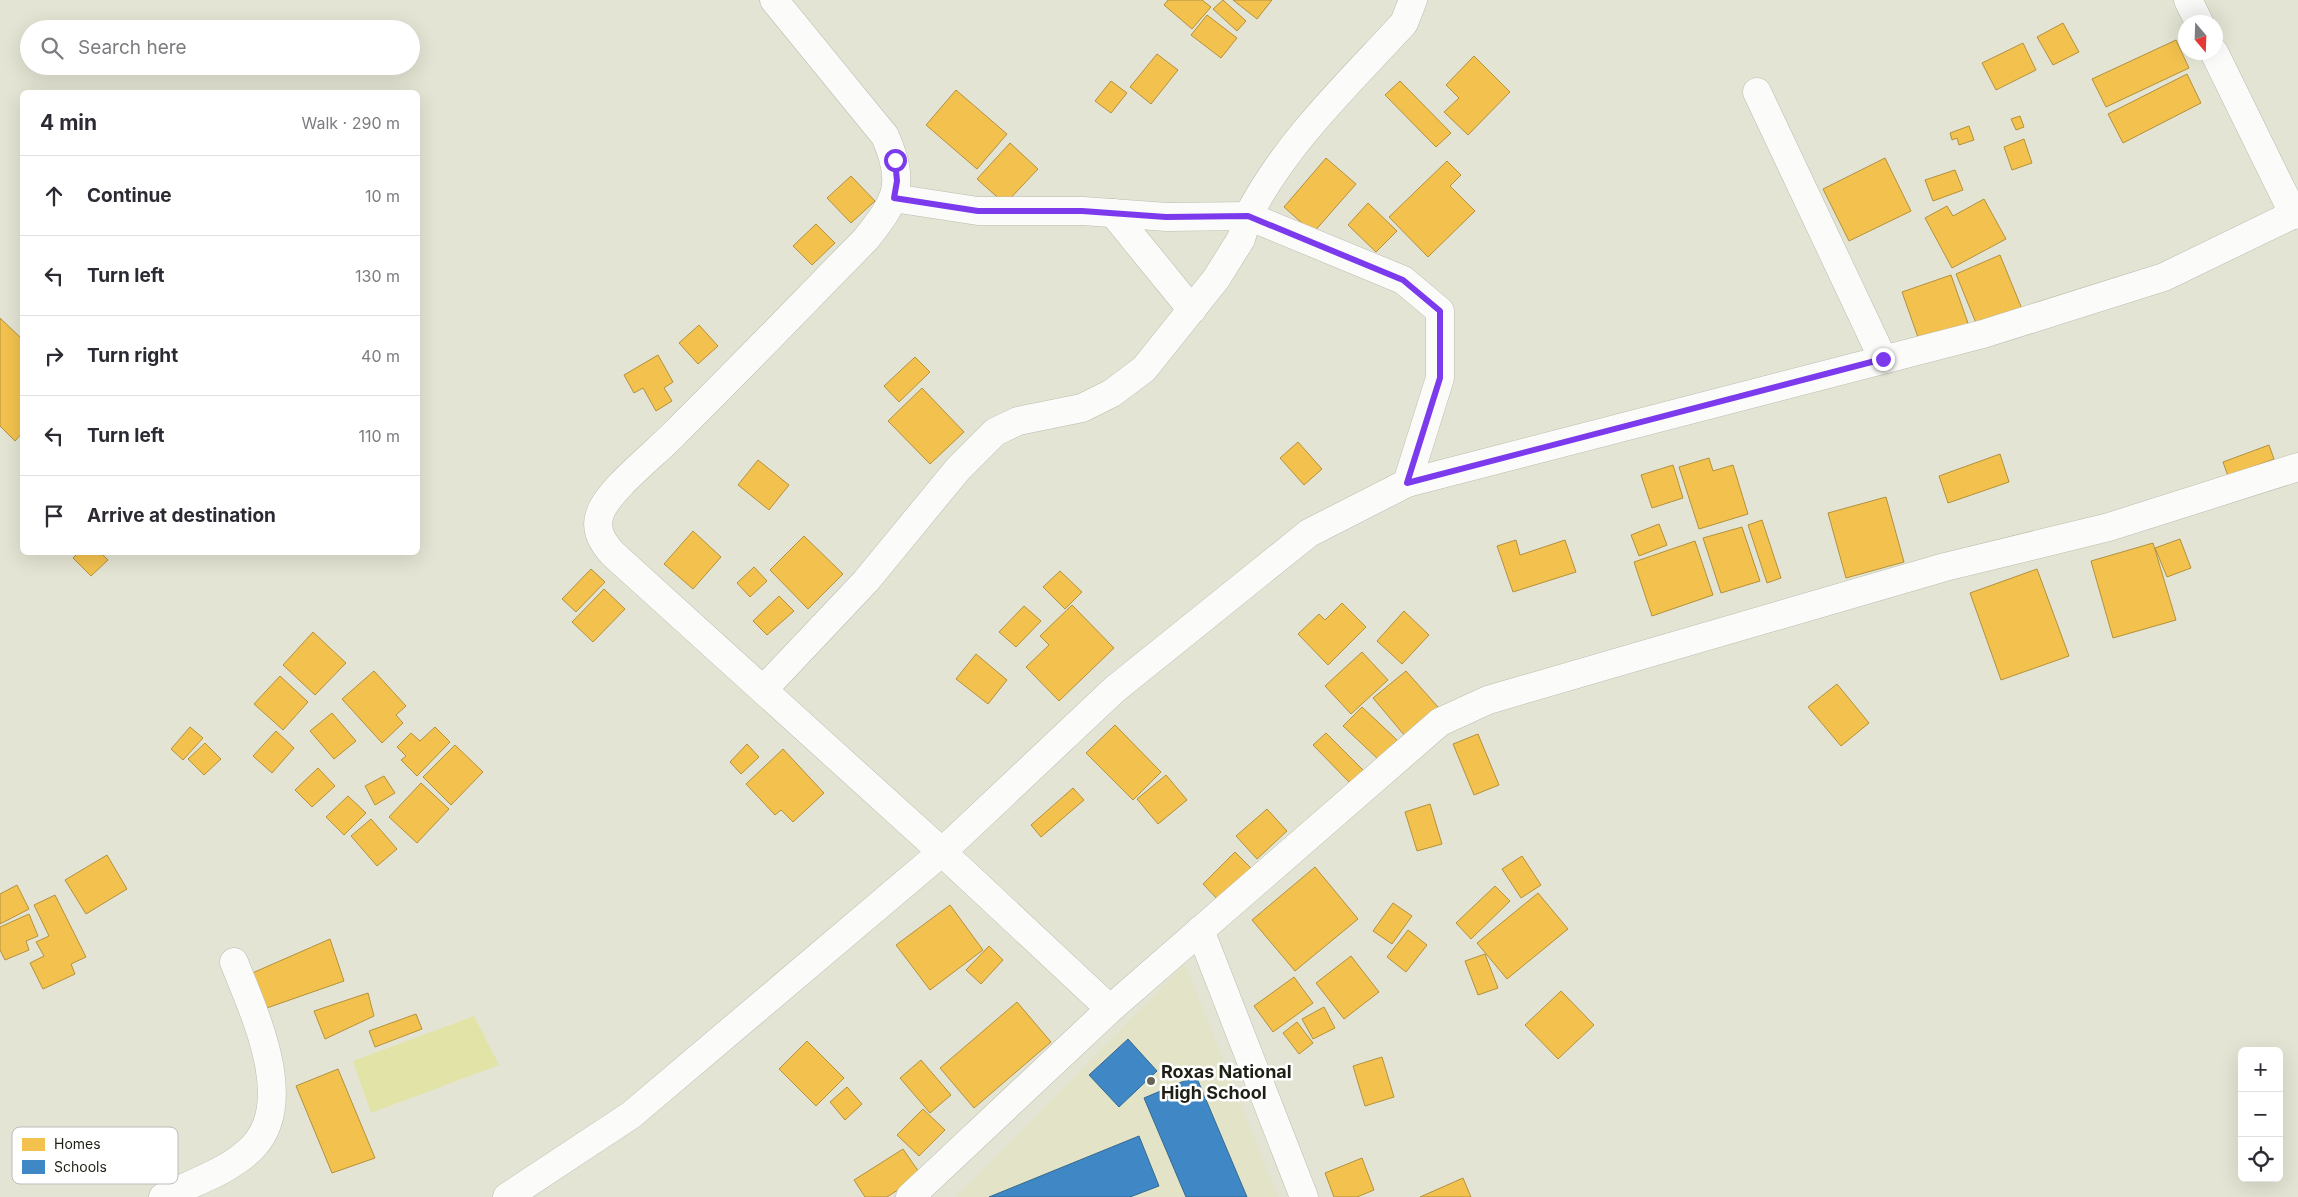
<!DOCTYPE html>
<meta charset="utf-8">
<style>
:root{--surface:#fff;--page:#f2f2f3;--text:#2b2b33;--muted:#7c7c81;--line:#e1e1e2}
body{margin:0;font-family:Inter,sans-serif;background:var(--page);color:var(--text)}
.controls{position:absolute;right:15px;bottom:15px;display:grid;overflow:hidden;border-radius:8px;box-shadow:0 5px 20px #0002}
.controls button{width:45px;height:45px;display:grid;place-items:center;padding:0;border:0;border-bottom:1px solid var(--line);background:var(--surface);color:var(--text);font:25px sans-serif}
.compass{position:absolute;left:2178px;top:15px;width:45px;height:45px;border-radius:50%;background:var(--surface);box-shadow:0 5px 20px #0002;rotate:161deg}
.stop{position:absolute;width:15px;height:15px;margin:-11px;border:4px solid #7c3aed;border-radius:50%;background:#fff}
.stop.end{background:#7c3aed;border-color:#fff;box-shadow:0 1px 5px #0008}
.list{margin:0;padding:0;list-style:none}
h2{display:flex;justify-content:space-between;align-items:center;height:65px;margin:0;padding:0 20px;font-size:21px}
h2 small{font-size:16px;font-weight:400;color:var(--muted)}
.list li{display:grid;grid-template-columns:32px 1fr auto;gap:15px;align-items:center;box-sizing:border-box;height:80px;padding:0 20px;border-top:1px solid var(--line)}
.list b{display:block;font-size:19px;white-space:nowrap}
.list em{font-size:16px;font-style:normal;color:var(--muted)}
.icon{flex:none;width:28px;height:28px;fill:none;stroke:currentColor;stroke-width:2;stroke-linecap:round;stroke-linejoin:round}
.map{position:relative;flex:none;width:2298px;height:1197px;overflow:hidden}
.search{position:absolute;background:var(--surface);box-shadow:0 5px 20px #0002;left:20px;top:20px;width:400px;height:55px;display:flex;align-items:center;gap:12px;box-sizing:border-box;padding:0 18px;border-radius:28px;color:var(--muted);font-size:19px}
.panel{position:absolute;background:var(--surface);box-shadow:0 5px 20px #0002;left:20px;top:90px;width:400px;height:465px;border-radius:8px}
.map>svg:first-child{display:block}
.built{fill:#e2e3c7}
.green{fill:#e1e3a7}
.homes{fill:#f2c14e;stroke:#b3913d}
.schools{fill:#3f88c5;stroke:#356990}
.lines{fill:none;stroke-linecap:round;stroke-linejoin:round}
.minor-casing{stroke:#bbbcaf;stroke-width:29}
.minor{stroke:#fbfbf9;stroke-width:28}
.route{stroke:#7c3aed;stroke-width:6}
.poi-dot{fill:#646558;stroke:#fff;stroke-width:2}
.labels{text-anchor:middle;dominant-baseline:central;stroke-width:5;stroke-linejoin:round;paint-order:stroke}
.poi-label{font-size:18px;font-weight:bold;fill:#1f2015;stroke:#fff;text-anchor:start}
.key{fill:#fff;stroke:#bcbcb9;stroke-width:1}
.key-label{font-size:14px;fill:#1f2015}
</style>
<div class="map">
<svg width="2298" height="1197" viewBox="0 0 2298 1197">
<rect width="100%" height="100%" fill="#e4e4d4"/>
<!-- built -->
<polygon class="built" points="1185,964 1278,1197 956,1197"/>
<!-- green -->
<polygon class="green" points="474,1016 499,1065 371,1113 353,1061"/>
<!-- homes -->
<g class="homes">
<polygon points="1168,0 1202,0 1211,7 1192,29 1164,5"/>
<polygon points="1223,0 1246,21 1237,31 1213,9"/>
<polygon points="1233,0 1272,0 1257,19"/>
<polygon points="1207,15 1237,38 1221,58 1191,35"/>
<polygon points="2063,23 2079,52 2053,65 2037,37"/>
<polygon points="2176,40 2189,68 2106,107 2092,79"/>
<polygon points="2023,43 2036,70 1996,90 1982,63"/>
<polygon points="1157,54 1178,70 1151,104 1130,87"/>
<polygon points="1474,56 1510,92 1468,135 1444,112 1459,98 1446,85"/>
<polygon points="2187,74 2201,103 2123,143 2108,114"/>
<polygon points="1111,81 1127,93 1111,113 1095,101"/>
<polygon points="1400,81 1451,133 1436,147 1385,95"/>
<polygon points="956,90 1007,134 977,169 926,125"/>
<polygon points="2020,116 2024,127 2016,130 2011,119"/>
<polygon points="1969,126 1974,140 1959,145 1957,138 1952,140 1950,133"/>
<polygon points="2024,139 2032,163 2012,170 2004,147"/>
<polygon points="1010,143 1038,169 1005,204 977,179"/>
<polygon points="1326,158 1356,184 1313,233 1284,207"/>
<polygon points="1885,158 1911,211 1849,241 1823,189"/>
<polygon points="1447,161 1461,175 1450,186 1475,211 1428,257 1389,217"/>
<polygon points="1955,170 1963,190 1933,201 1925,180"/>
<polygon points="851,176 875,201 851,223 827,198"/>
<polygon points="1984,199 2006,239 1952,268 1925,218 1947,206 1953,216"/>
<polygon points="1368,203 1397,231 1376,252 1348,225"/>
<polygon points="816,224 835,243 812,265 793,246"/>
<polygon points="2000,255 2022,309 1978,328 1956,274"/>
<polygon points="1951,275 1969,326 1920,343 1902,292"/>
<polygon points="0,318 22,339 22,433 15,441 0,426"/>
<polygon points="699,325 718,346 698,364 679,343"/>
<polygon points="658,355 673,382 664,388 672,401 656,411 643,388 634,393 624,375"/>
<polygon points="915,357 930,372 899,402 884,386"/>
<polygon points="922,388 964,432 930,464 888,421"/>
<polygon points="1298,442 1322,469 1304,485 1280,458"/>
<polygon points="2269,445 2274,459 2228,476 2223,462"/>
<polygon points="2000,454 2009,482 1948,503 1939,476"/>
<polygon points="1709,458 1713,471 1733,465 1748,514 1699,529 1679,467"/>
<polygon points="758,460 789,485 769,510 738,485"/>
<polygon points="1673,465 1683,498 1652,508 1641,475"/>
<polygon points="1886,497 1904,562 1846,578 1828,513"/>
<polygon points="1762,520 1781,578 1767,583 1748,525"/>
<polygon points="1659,524 1667,545 1639,556 1631,535"/>
<polygon points="1742,527 1760,581 1721,593 1703,538"/>
<polygon points="693,531 721,557 693,589 664,564"/>
<polygon points="804,536 843,574 808,609 770,570"/>
<polygon points="2180,539 2191,568 2167,577 2155,548"/>
<polygon points="1516,540 1520,555 1565,540 1576,572 1513,592 1497,546"/>
<polygon points="1695,541 1713,595 1652,616 1634,562"/>
<polygon points="2153,543 2176,620 2113,638 2091,561"/>
<polygon points="79,552 100,552 108,560 91,576 73,558"/>
<polygon points="754,567 767,581 750,597 737,583"/>
<polygon points="591,569 605,582 576,612 562,599"/>
<polygon points="2037,569 2069,656 2001,680 1970,593"/>
<polygon points="1060,571 1082,592 1065,609 1043,587"/>
<polygon points="604,589 625,609 593,642 572,622"/>
<polygon points="779,596 794,611 767,635 753,621"/>
<polygon points="1342,603 1366,627 1328,665 1298,634 1319,614 1325,620"/>
<polygon points="1072,605 1114,648 1059,701 1026,667 1049,645 1040,636"/>
<polygon points="1024,606 1041,621 1016,647 999,632"/>
<polygon points="1404,611 1429,635 1402,664 1377,641"/>
<polygon points="313,632 346,663 315,695 283,665"/>
<polygon points="1362,652 1388,680 1351,714 1325,686"/>
<polygon points="976,654 1007,680 988,704 956,679"/>
<polygon points="374,671 406,706 396,715 403,723 382,743 342,699"/>
<polygon points="1406,671 1438,707 1405,736 1373,698"/>
<polygon points="280,676 308,702 283,730 254,704"/>
<polygon points="1837,684 1869,723 1841,746 1808,707"/>
<polygon points="1362,707 1398,741 1379,760 1343,726"/>
<polygon points="332,713 356,741 334,759 310,731"/>
<polygon points="1115,725 1161,772 1133,800 1086,753"/>
<polygon points="190,727 203,738 183,760 171,749"/>
<polygon points="435,727 450,742 417,776 401,760 406,756 397,747 411,733 420,741"/>
<polygon points="276,731 294,748 272,773 253,756"/>
<polygon points="1326,733 1365,772 1351,784 1313,745"/>
<polygon points="1478,734 1499,785 1474,795 1453,744"/>
<polygon points="205,743 221,759 204,775 188,759"/>
<polygon points="747,744 759,757 741,774 730,762"/>
<polygon points="455,745 483,772 451,805 423,777"/>
<polygon points="783,749 824,793 793,822 781,810 775,815 746,784"/>
<polygon points="318,768 335,786 312,807 295,790"/>
<polygon points="1166,775 1187,800 1158,824 1137,799"/>
<polygon points="384,776 395,793 375,805 365,786"/>
<polygon points="421,783 449,809 417,843 389,817"/>
<polygon points="1073,788 1084,800 1041,837 1031,825"/>
<polygon points="348,796 366,813 344,835 326,817"/>
<polygon points="1430,804 1442,844 1417,851 1405,812"/>
<polygon points="1267,809 1287,831 1257,859 1236,836"/>
<polygon points="371,819 397,849 377,866 351,836"/>
<polygon points="1235,852 1255,872 1222,904 1203,884"/>
<polygon points="107,855 127,889 86,914 65,880"/>
<polygon points="1522,856 1541,885 1521,898 1502,869"/>
<polygon points="1315,867 1358,919 1295,971 1252,920"/>
<polygon points="17,885 29,909 0,924 0,894"/>
<polygon points="1495,886 1510,901 1471,939 1456,923"/>
<polygon points="1538,893 1568,929 1507,979 1477,943"/>
<polygon points="55,895 86,957 71,964 75,974 43,989 30,963 44,956 36,942 49,936 34,905"/>
<polygon points="1393,903 1412,916 1392,944 1373,931"/>
<polygon points="950,905 983,950 930,990 896,945"/>
<polygon points="29,914 38,936 26,941 29,950 5,960 0,950 0,927"/>
<polygon points="1408,930 1427,945 1406,972 1387,957"/>
<polygon points="330,939 344,981 264,1009 250,974"/>
<polygon points="989,946 1003,960 981,984 966,970"/>
<polygon points="1485,954 1498,988 1478,995 1465,961"/>
<polygon points="1351,956 1379,992 1344,1019 1316,983"/>
<polygon points="1294,977 1313,1003 1273,1032 1254,1006"/>
<polygon points="1561,991 1594,1025 1558,1059 1525,1025"/>
<polygon points="368,993 374,1016 325,1039 314,1011"/>
<polygon points="1017,1002 1051,1042 974,1108 940,1068"/>
<polygon points="1324,1007 1335,1028 1313,1039 1302,1019"/>
<polygon points="416,1014 422,1029 375,1047 369,1031"/>
<polygon points="1297,1022 1313,1043 1299,1054 1283,1033"/>
<polygon points="807,1041 844,1078 816,1106 779,1069"/>
<polygon points="1382,1057 1394,1097 1365,1106 1353,1066"/>
<polygon points="921,1060 951,1095 930,1113 900,1078"/>
<polygon points="338,1069 375,1158 332,1173 296,1086"/>
<polygon points="847,1087 862,1104 845,1120 830,1102"/>
<polygon points="923,1109 945,1130 919,1156 897,1135"/>
<polygon points="903,1149 921,1175 887,1197 865,1197 854,1180"/>
<polygon points="1362,1158 1374,1190 1357,1197 1334,1197 1325,1173"/>
<polygon points="1463,1178 1471,1197 1420,1197"/>
</g>
<!-- schools -->
<g class="schools">
<polygon points="1128,1039 1157,1071 1119,1107 1089,1075"/>
<polygon points="1196,1076 1247,1197 1186,1197 1144,1098"/>
<polygon points="1139,1136 1159,1186 1130,1197 989,1197"/>
</g>
<g class="lines">
<defs>
<g id="minor">
<path d="M 774,0 L 885,136 C 906,184 897,200 866,239 C 802,304 739,370 674,434 C 656,453 607,491 600,514 C 594,530 603,543 613,554 L 942,852 L 1110,1009"/>
<polyline points="2188,0 2199,22"/>
<polyline points="2214,52 2294,215"/>
<polyline points="1757,92 1883,359"/>
<polyline points="1113,213 1192,310"/>
<path d="M 1407,483 L 1440,378 L 1440,311 L 1403,280 L 1248,216 C 1286,142 1348,84 1404,23 L 1413,0"/>
<polyline points="763,690 866,581 958,469 995,432 1018,421 1082,408 1112,393 1144,369 1216,279 1241,239 1248,216 1167,217 1083,211 978,211 893,198"/>
<polyline points="1200,930 1304,1197"/>
<path d="M 163,1197 C 192,1183 230,1171 253,1147 C 297,1100 253,1011 234,962"/>
<polyline points="507,1197 631,1115 942,852 1115,689 1309,533 1407,483 1983,334 2164,277 2298,212"/>
<polyline points="910,1197 1110,1009 1440,722 1488,700 1945,567 2109,527 2298,467"/>
</g>
</defs>
<!-- minor casing -->
<use href="#minor" class="minor-casing"/>
<!-- minor -->
<use href="#minor" class="minor"/>
</g>
<g class="lines">
<!-- route -->
<polyline class="route" points="895,160 897,181 894,198 978,211 1082,211 1166,217 1248,216 1403,280 1440,311 1440,378 1407,483 1883,359"/>
</g>
<!-- markers -->
<circle class="poi-dot" cx="1151" cy="1081" r="5"/>
<g class="labels">
<!-- poi labels -->
<g class="poi-label">
<text x="1161" y="1071">Roxas National<tspan x="1161" dy="21">High School</tspan></text>
</g>
</g>
<!-- legend -->
<rect x="12" y="1127" width="166" height="57" rx="8" class="key"/>
<rect x="22" y="1138" width="23" height="13" fill="#f2c14e"/>
<rect x="22" y="1160" width="23" height="14" fill="#3f88c5"/>
<g class="key-label">
<text x="54" y="1149">Homes</text>
<text x="54" y="1172">Schools</text>
</g>
</svg>
<div class="controls">
<button>+</button>
<button>−</button>
<button><svg class="icon" aria-label="locate" viewBox="0 0 24 24"><circle cx="12" cy="12" r="6"/><path d="M12 2v4M12 18v4M2 12h4M18 12h4"/></svg></button>
</div>
<svg class="compass" viewBox="-18 -18 36 36"><path d="M0-13l5 13h-10z" fill="#e53935"/><path d="M0 13l5-13h-10z" fill="#7c7c81"/></svg>
<div class="stop" style="left:895px;top:160px"></div>
<div class="stop end" style="left:1883px;top:359px"></div>
<div class="search"><svg class="icon" aria-label="search" viewBox="0 0 24 24"><circle cx="10" cy="10" r="6"/><path d="M15 15l6 6"/></svg>Search here</div>
<section class="panel">
<h2>4 min<small>Walk · 290 m</small></h2>
<ul class="list">
<li><svg class="icon" aria-label="ahead" viewBox="0 0 24 24"><path d="M12 20V5M6 11l6-6 6 6"/></svg><div><b>Continue</b></div><em>10 m</em></li>
<li><svg class="icon" aria-label="left" viewBox="0 0 24 24"><path d="M17 20v-9H6M10 6l-5 5 5 5"/></svg><div><b>Turn left</b></div><em>130 m</em></li>
<li><svg class="icon" aria-label="right" viewBox="0 0 24 24"><path d="M7 20v-9h11M14 6l5 5-5 5"/></svg><div><b>Turn right</b></div><em>40 m</em></li>
<li><svg class="icon" aria-label="left" viewBox="0 0 24 24"><path d="M17 20v-9H6M10 6l-5 5 5 5"/></svg><div><b>Turn left</b></div><em>110 m</em></li>
<li><svg class="icon" aria-label="arrive" viewBox="0 0 24 24"><path d="M6 21V4h12l-3 4 3 4H6"/></svg><div><b>Arrive at destination</b></div></li>
</ul>
</section>
</div>
